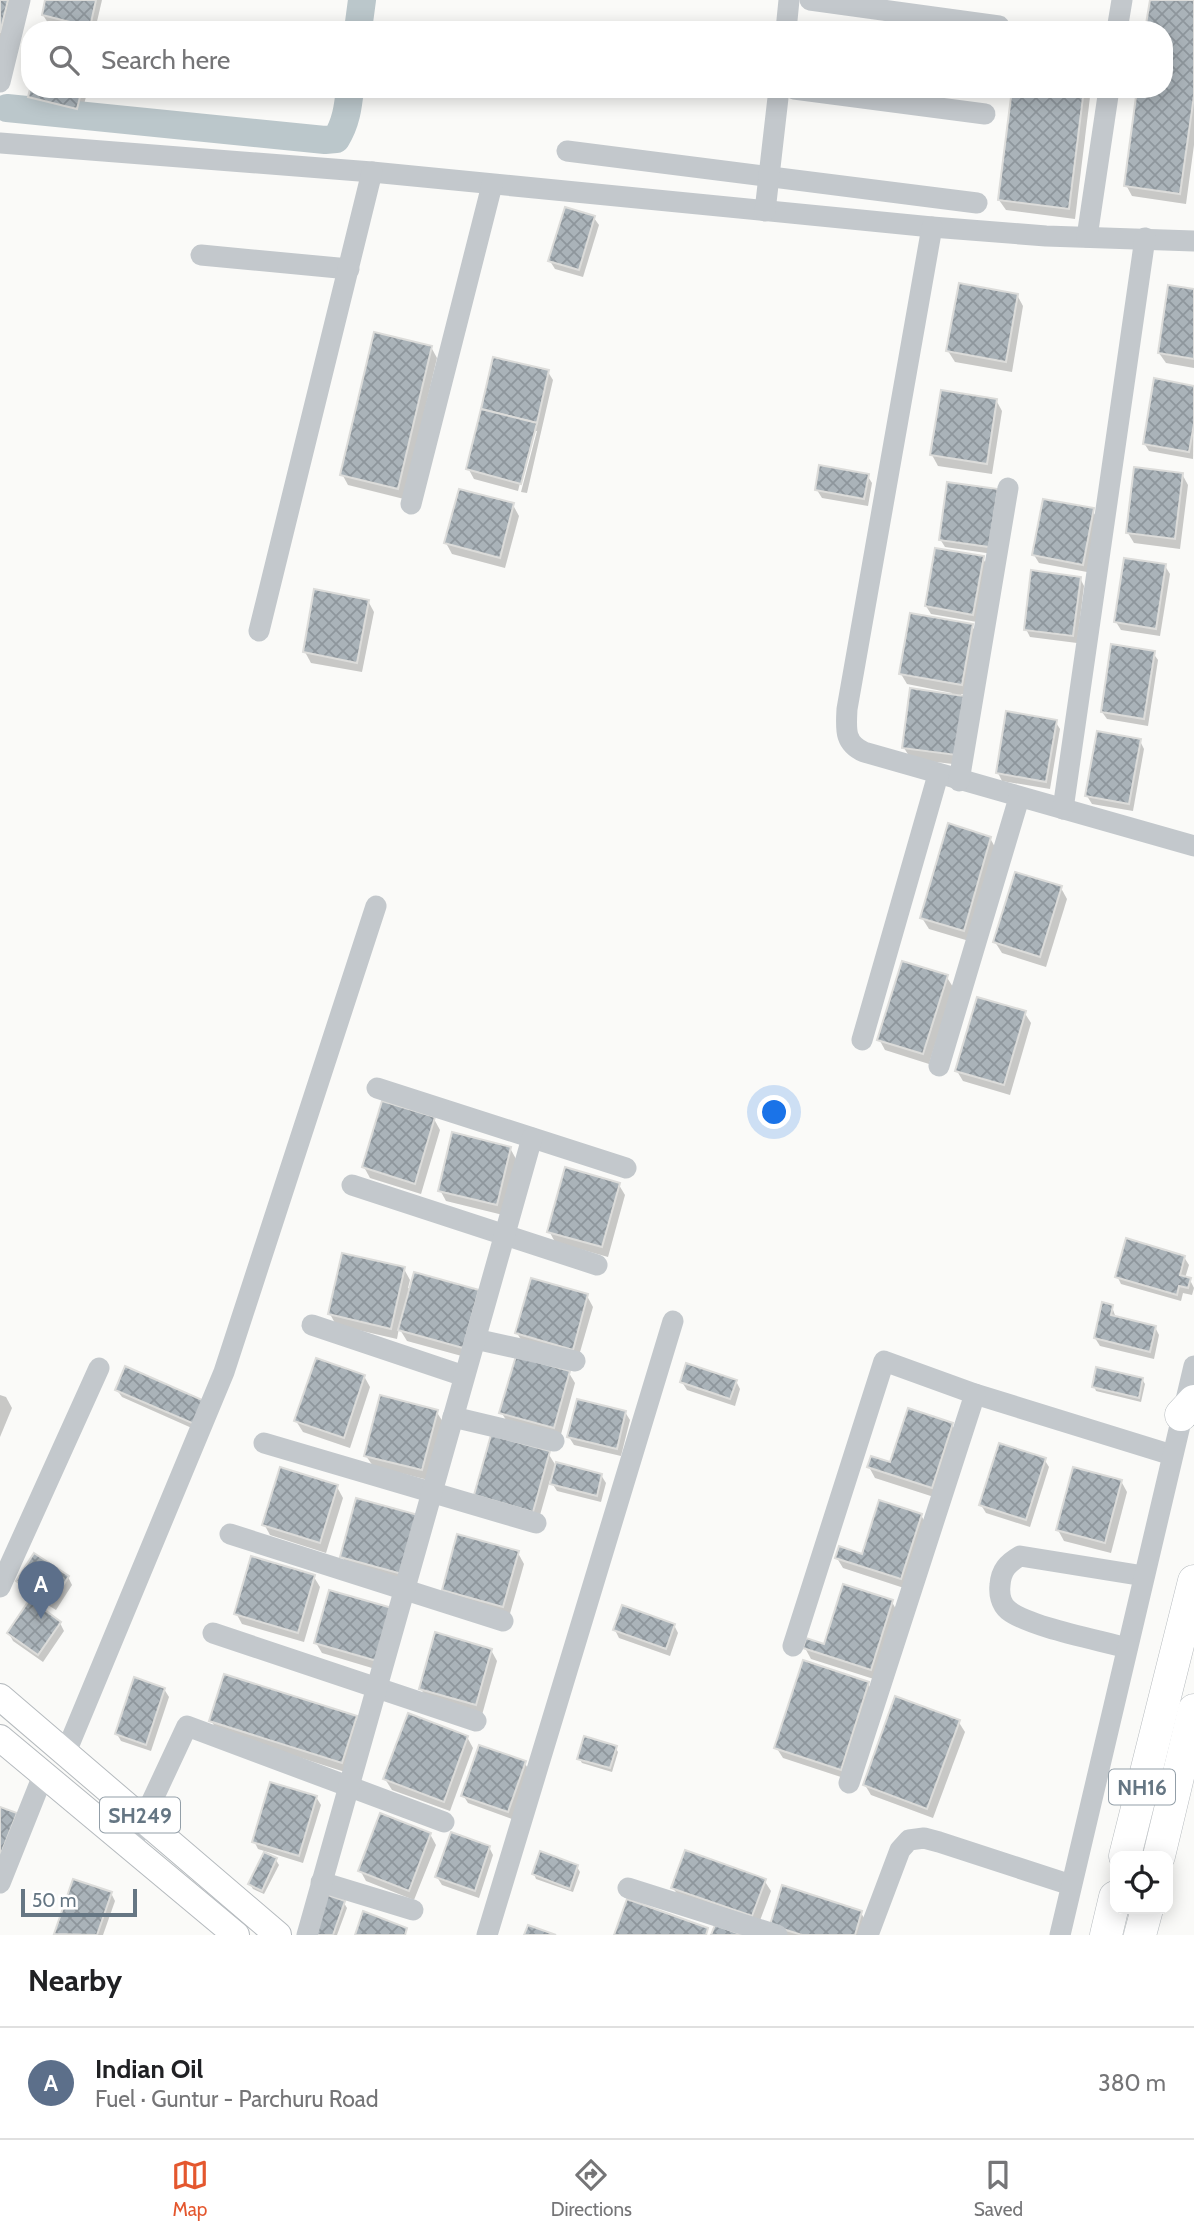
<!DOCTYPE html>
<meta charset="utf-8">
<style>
:root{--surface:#fff;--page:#f2f2f2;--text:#202124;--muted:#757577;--line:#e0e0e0;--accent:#e4572e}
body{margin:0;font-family:Cabin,sans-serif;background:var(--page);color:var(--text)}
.controls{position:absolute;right:21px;bottom:21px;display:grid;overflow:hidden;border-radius:14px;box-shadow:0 4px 18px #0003}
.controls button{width:63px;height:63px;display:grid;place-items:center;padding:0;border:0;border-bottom:2px solid var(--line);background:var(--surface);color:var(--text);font:35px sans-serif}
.scale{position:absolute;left:21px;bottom:18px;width:116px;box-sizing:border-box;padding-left:7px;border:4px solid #657683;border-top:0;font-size:19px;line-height:24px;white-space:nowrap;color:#657683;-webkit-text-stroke:5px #fff;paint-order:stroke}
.you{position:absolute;left:775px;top:1113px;width:24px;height:24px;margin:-18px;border:5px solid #fff;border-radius:50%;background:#1a73e8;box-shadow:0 0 0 10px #1a73e833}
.badge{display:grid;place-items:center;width:46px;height:46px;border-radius:50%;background:var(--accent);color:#fff;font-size:23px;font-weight:700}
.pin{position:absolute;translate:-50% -58px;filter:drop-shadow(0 2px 4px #0008)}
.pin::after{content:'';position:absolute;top:37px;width:24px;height:21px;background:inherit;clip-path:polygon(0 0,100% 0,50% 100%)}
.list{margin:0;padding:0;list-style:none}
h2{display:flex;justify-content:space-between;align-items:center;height:91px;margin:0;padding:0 28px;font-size:30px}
h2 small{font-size:23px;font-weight:400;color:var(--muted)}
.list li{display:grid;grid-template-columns:46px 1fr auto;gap:21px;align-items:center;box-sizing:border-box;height:112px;padding:0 28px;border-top:2px solid var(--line)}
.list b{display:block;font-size:26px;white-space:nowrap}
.list p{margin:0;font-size:23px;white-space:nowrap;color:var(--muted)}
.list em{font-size:23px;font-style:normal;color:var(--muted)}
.icon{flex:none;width:38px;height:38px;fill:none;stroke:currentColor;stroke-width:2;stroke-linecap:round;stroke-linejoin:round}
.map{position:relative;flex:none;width:1194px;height:1935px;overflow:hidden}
.search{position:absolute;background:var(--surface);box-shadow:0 4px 18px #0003;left:21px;right:21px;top:21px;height:77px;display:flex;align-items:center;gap:18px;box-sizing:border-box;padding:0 24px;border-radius:28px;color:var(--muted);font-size:26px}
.sheet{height:203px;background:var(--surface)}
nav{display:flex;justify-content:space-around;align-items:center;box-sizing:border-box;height:98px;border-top:2px solid var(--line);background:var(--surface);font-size:19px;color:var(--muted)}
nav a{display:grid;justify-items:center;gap:4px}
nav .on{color:var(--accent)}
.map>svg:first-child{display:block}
.shadow{fill:#0003}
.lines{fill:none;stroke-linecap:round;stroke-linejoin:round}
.river{stroke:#bbc7cb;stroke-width:28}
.building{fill:url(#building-cross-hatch);stroke:#dcdcda;stroke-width:2}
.major-casing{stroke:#b5babe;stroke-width:28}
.highway-casing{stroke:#b4b9bd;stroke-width:33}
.minor{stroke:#c3c8cc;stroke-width:21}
.major{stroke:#fff;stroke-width:26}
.highway{stroke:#fff;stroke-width:32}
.labels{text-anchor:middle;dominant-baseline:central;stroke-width:7;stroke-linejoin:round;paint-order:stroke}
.shield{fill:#fff;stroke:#939fa8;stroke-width:2}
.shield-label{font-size:21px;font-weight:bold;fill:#657683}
</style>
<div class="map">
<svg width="1194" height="1935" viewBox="0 0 1194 1935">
<defs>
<pattern id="building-cross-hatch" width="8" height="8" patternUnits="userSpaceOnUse" patternTransform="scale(1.75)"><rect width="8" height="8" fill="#aab3b9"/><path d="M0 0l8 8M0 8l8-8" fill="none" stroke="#8e969c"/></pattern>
</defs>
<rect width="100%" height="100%" fill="#fafaf8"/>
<!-- shadow -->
<g class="shadow">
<polygon points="0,0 16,0 0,67"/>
<polygon points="47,0 102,0 95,30 78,30 48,23 43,15"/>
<polygon points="1151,0 1194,0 1194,145 1186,204 1132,196 1126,185 1164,89 1164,30"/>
<polygon points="32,89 88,89 81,116 35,104 30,96"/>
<polygon points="1014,89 1091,89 1075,219 1006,210 999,200"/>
<polygon points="594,218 599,225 583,277 555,269 550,261"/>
<polygon points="1194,291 1194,368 1166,363 1159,353"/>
<polygon points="1017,295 1023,306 1012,372 955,362 948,351"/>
<polygon points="431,347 437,358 404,499 348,485 342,474"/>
<polygon points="548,372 553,380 527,493 521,492 537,431 533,431 518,491 474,479 468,468"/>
<polygon points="1194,387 1193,459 1149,451 1144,443"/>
<polygon points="996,400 1002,411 992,474 938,466 932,455"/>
<polygon points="1182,474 1188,485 1180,549 1134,543 1128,533"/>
<polygon points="867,475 872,483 868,506 822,498 817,490"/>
<polygon points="997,491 993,554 945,547 940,539"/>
<polygon points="513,505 519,516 505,568 452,554 446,543"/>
<polygon points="1092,510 1097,518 1087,572 1039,563 1034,555"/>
<polygon points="983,558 987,566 977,622 931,614 926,606"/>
<polygon points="1165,566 1170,574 1160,636 1121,630 1116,622"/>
<polygon points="1080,578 1084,586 1077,643 1030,637 1026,629"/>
<polygon points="368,601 374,612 362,672 311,663 305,652"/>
<polygon points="972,626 978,636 968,695 961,694 969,708 961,765 911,759 904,748 952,693 907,684 901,674"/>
<polygon points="1153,653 1158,660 1148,726 1107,719 1102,712"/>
<polygon points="1055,721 1060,729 1050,789 1002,781 998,773"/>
<polygon points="1140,741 1144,749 1133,811 1092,804 1087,796"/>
<polygon points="990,838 996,849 969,941 929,929 922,918"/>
<polygon points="1061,888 1067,899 1046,967 1002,953 995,942"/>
<polygon points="946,976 953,987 929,1064 885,1050 879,1039"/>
<polygon points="1024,1012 1031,1023 1010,1095 963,1081 957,1071"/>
<polygon points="434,1119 440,1130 421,1194 370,1178 364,1167"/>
<polygon points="510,1148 516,1159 503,1215 446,1201 440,1190"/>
<polygon points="619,1185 625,1195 608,1257 555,1242 549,1231"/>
<polygon points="1184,1257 1189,1265 1185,1278 1190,1280 1194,1288 1192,1295 1183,1293 1181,1301 1121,1284 1117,1276"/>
<polygon points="404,1269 410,1280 408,1288 411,1289 415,1274 469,1358 407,1341 399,1328 397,1339 336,1325 330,1314"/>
<polygon points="587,1296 593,1307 578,1359 523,1343 517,1333"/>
<polygon points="1112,1307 1116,1318 1155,1327 1159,1335 1154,1359 1100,1346 1095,1338"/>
<polygon points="569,1373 575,1383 560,1438 508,1423 501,1412"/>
<polygon points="364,1376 370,1387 350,1448 303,1432 296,1421"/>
<polygon points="1142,1379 1145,1384 1141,1402 1096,1391 1094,1386"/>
<polygon points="736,1381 740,1389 735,1406 687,1390 682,1382"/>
<polygon points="117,1390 208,1404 203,1433 122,1397"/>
<polygon points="0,1395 6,1397 12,1408 0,1437"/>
<polygon points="436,1411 443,1422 428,1480 373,1466 366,1456"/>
<polygon points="625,1412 630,1420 621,1456 574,1445 569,1437"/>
<polygon points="951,1424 958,1435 937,1498 875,1478 869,1467 891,1464"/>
<polygon points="548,1453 556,1466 601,1475 606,1483 601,1502 557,1491 550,1480 538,1522 483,1506"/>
<polygon points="1044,1459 1049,1467 1030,1527 986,1513 981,1505"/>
<polygon points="1121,1481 1127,1492 1111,1553 1064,1541 1058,1530"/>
<polygon points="337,1487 343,1498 326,1553 270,1535 264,1524"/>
<polygon points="357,1500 408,1584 348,1567 342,1556"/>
<polygon points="921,1515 927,1526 907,1589 843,1568 837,1558 863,1556"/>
<polygon points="518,1553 524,1564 509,1617 450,1600 444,1590"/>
<polygon points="68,1577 72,1585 56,1610 22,1589 18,1581"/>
<polygon points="314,1577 320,1587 304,1642 242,1624 236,1613"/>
<polygon points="331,1592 382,1671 322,1653 316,1643"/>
<polygon points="892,1602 898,1613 877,1680 811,1659 805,1648 825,1646"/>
<polygon points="60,1623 64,1631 43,1662 13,1641 9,1633"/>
<polygon points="674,1625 678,1633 670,1656 619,1638 615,1630"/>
<polygon points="491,1650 497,1661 482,1715 427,1699 421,1689"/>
<polygon points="868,1684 874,1694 847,1779 783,1758 776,1747"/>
<polygon points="164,1689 169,1697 151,1751 121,1741 117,1734"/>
<polygon points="355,1718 362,1729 348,1773 217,1731 211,1720"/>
<polygon points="958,1721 965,1732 933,1818 871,1795 865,1785"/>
<polygon points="467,1737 473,1748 450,1811 392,1790 385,1779"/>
<polygon points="615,1747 618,1752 612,1772 582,1763 579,1758"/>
<polygon points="524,1762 529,1770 512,1819 468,1803 463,1795"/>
<polygon points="316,1797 321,1805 303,1863 258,1849 254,1841"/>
<polygon points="430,1834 436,1845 414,1900 366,1881 360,1870"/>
<polygon points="489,1847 493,1855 479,1898 442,1885 437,1877"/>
<polygon points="276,1860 279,1865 264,1894 253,1889 250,1884"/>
<polygon points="577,1867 580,1872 573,1892 536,1879 534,1874"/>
<polygon points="764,1880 771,1891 758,1926 680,1898 673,1888"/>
<polygon points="111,1893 115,1901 103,1935 57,1935"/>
<polygon points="344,1903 347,1908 337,1935 320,1935"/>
<polygon points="861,1913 867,1923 864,1935 778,1935 772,1924"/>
</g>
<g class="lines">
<!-- river -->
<g class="river">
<polyline points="358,30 362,0"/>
<path d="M 7,108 L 325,140 L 336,139 C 346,123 348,107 350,89"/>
</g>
</g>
<!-- building -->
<g class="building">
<polygon points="0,0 8,0 0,33"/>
<polygon points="45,0 96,0 90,27 42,15"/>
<polygon points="1150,0 1194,0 1194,96 1180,194 1124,186 1137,89 1164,89 1164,30 1145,30"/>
<polygon points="30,89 82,89 77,109 28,97"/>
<polygon points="1012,89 1084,89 1069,209 998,200"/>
<polygon points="565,207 595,216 579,270 548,261"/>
<polygon points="959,283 1018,294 1006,362 946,351"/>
<polygon points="1168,285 1194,289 1194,359 1158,353"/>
<polygon points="374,332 432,346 398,489 340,475"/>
<polygon points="493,357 549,370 537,423 481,409"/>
<polygon points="1154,378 1194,386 1194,424 1189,452 1143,444"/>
<polygon points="941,390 997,399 987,464 930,455"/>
<polygon points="481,409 537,423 521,484 466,469"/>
<polygon points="819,465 869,474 864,499 815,490"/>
<polygon points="1134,467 1183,473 1175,539 1126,533"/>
<polygon points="947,482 998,489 989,547 939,540"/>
<polygon points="459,489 514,503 500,558 444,543"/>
<polygon points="1043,499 1094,508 1083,565 1032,555"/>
<polygon points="935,548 984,556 973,615 925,606"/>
<polygon points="1124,558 1166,564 1156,629 1114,622"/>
<polygon points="1031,570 1081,577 1073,636 1024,630"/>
<polygon points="314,589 369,600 357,663 303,652"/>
<polygon points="910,613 973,624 962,685 899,674"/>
<polygon points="1111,644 1155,651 1144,719 1101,712"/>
<polygon points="910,688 964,696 956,755 902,748"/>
<polygon points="1006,711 1057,720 1046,782 996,773"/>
<polygon points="1097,731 1141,739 1129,804 1085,796"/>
<polygon points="948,823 991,837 964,931 920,918"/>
<polygon points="1015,872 1062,886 1040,957 993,942"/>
<polygon points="902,961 948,975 923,1054 877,1040"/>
<polygon points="977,997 1026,1011 1004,1085 955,1071"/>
<polygon points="382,1101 435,1117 415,1184 362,1167"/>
<polygon points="452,1132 511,1147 497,1205 438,1191"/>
<polygon points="565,1167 620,1183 602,1247 547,1232"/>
<polygon points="1126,1238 1185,1256 1180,1275 1191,1278 1188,1288 1179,1286 1177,1295 1115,1277"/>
<polygon points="342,1253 405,1267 391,1329 328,1314"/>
<polygon points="414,1272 479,1290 463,1348 398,1330"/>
<polygon points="531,1278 588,1294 573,1350 515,1333"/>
<polygon points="1102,1302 1113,1305 1111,1315 1156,1326 1150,1352 1094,1338"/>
<polygon points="516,1356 570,1371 554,1428 499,1413"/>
<polygon points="316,1358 365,1375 344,1438 294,1421"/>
<polygon points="686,1363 737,1380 730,1399 680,1382"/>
<polygon points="125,1366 209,1403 199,1426 115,1390"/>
<polygon points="1096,1367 1143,1378 1139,1398 1092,1387"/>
<polygon points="380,1395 438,1410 422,1470 364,1456"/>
<polygon points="577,1399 626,1411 617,1449 567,1437"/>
<polygon points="908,1408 953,1423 932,1488 867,1467 871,1456 890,1462"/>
<polygon points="491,1435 550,1451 533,1512 474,1495"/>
<polygon points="999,1443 1046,1458 1026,1520 979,1505"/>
<polygon points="556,1462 602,1474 597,1496 550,1484"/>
<polygon points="280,1467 338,1485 320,1543 262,1525"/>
<polygon points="1073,1467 1122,1480 1105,1543 1056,1530"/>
<polygon points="356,1498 418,1515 402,1574 340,1557"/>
<polygon points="879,1500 922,1514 901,1579 835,1558 839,1546 862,1554"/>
<polygon points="457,1534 519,1551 503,1607 442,1590"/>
<polygon points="34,1553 69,1576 51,1604 16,1581"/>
<polygon points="251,1556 315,1575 298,1633 234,1614"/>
<polygon points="843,1584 893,1600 871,1670 803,1648 806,1638 824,1644"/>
<polygon points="329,1590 392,1608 377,1661 314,1643"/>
<polygon points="30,1599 61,1622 38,1655 7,1633"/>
<polygon points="622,1605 675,1624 666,1649 613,1630"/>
<polygon points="435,1632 492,1649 476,1705 419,1689"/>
<polygon points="803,1660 869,1682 841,1770 774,1748"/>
<polygon points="224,1674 357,1716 342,1763 209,1721"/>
<polygon points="134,1677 165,1688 146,1745 115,1734"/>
<polygon points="895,1696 960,1720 927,1809 863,1785"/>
<polygon points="408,1713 468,1736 444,1802 383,1779"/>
<polygon points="584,1736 617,1746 610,1768 577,1759"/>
<polygon points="479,1745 526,1761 508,1812 461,1796"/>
<polygon points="270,1782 317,1796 299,1856 252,1842"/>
<polygon points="0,1807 17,1813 0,1856"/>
<polygon points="380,1813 431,1833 409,1891 358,1871"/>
<polygon points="451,1832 490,1846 475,1891 435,1877"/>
<polygon points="685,1850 766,1879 752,1916 671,1888"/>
<polygon points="540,1851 578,1865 570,1889 532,1874"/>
<polygon points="264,1852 277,1858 262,1891 248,1884"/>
<polygon points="73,1879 112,1892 97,1935 54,1934"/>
<polygon points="782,1885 862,1911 855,1935 802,1935 770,1925"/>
<polygon points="325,1894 345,1901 333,1935 315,1935"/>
<polygon points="627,1899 708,1928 706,1935 614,1935"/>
<polygon points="363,1911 407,1928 405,1935 355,1935"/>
<polygon points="528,1925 556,1935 524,1935"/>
<polygon points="715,1925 743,1935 711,1935"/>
</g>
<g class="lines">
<defs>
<g id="major">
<polyline points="0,1697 278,1935"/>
<polyline points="0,1738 236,1935"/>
</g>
<g id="highway">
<polyline points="1181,1415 1194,1401"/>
<polyline points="1125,1856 1194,1581"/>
<polyline points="1159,1856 1194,1710"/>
<polyline points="1106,1935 1115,1897"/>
<polyline points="1140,1935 1147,1909"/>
</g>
</defs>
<!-- major casing -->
<use href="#major" class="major-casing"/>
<!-- highway casing -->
<use href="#highway" class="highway-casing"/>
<!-- minor -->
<g class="minor">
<polyline points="810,0 999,26"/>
<polyline points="786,30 789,0"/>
<polyline points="1117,30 1122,0"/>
<polyline points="0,82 20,0"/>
<polyline points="794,89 985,114"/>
<polyline points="0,143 372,172 932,227 1046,236 1194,241"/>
<polyline points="567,151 977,203"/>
<polyline points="765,211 779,89"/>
<path d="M 932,227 L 847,709 C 846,729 844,743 864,752 L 1194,846"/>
<polyline points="1087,237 1109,89"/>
<polyline points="201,255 349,269"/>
<polyline points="411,504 492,185"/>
<polyline points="259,631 372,172"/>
<polyline points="959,781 1008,488"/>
<polyline points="1063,809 1145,238"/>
<polyline points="862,1040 938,775"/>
<polyline points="939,1066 1019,798"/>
<polyline points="377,1088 626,1168"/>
<polyline points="352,1185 597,1265"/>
<polyline points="312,1325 464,1376"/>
<polyline points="475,1339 575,1361"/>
<polyline points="453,1417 554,1441"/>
<polyline points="264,1443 536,1523"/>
<polyline points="230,1534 503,1621"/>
<polyline points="0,1587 99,1368"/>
<polyline points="213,1633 476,1721"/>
<polyline points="793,1646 884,1361 975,1394 1172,1455"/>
<path d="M 1127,1648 C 1099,1640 1029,1627 1008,1610 C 1001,1604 999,1594 1000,1585 C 1001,1570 1008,1563 1020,1556 L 1144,1576"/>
<polyline points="66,1752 224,1372 376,906"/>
<polyline points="849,1783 975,1394"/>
<polyline points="131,1846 187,1726 444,1822"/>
<polyline points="321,1882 413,1910"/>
<polyline points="0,1883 44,1773"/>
<polyline points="628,1888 777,1935"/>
<polyline points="307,1935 532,1138"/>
<polyline points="487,1935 673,1321"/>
<polyline points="868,1935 900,1850 909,1840 924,1838 939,1842 1071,1885"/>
<polyline points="1060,1935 1194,1366"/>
</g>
<!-- major -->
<use href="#major" class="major"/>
<!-- highway -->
<use href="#highway" class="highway"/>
</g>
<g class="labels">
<!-- shield labels -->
<g class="shield">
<rect x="1109" y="1769.5" width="66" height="35" rx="5"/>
<rect x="100" y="1797.5" width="80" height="35" rx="5"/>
</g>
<g class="shield-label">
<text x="1142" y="1787">NH16</text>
<text x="140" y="1815">SH249</text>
</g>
</g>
</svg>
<div class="controls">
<button><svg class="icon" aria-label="locate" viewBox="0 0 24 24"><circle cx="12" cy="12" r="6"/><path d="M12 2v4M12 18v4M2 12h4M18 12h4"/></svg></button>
</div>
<div class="scale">50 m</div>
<div class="you"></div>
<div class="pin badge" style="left:41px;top:1619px;background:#5c6f8a">A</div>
<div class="search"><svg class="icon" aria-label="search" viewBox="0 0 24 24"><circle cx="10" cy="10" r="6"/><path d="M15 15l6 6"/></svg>Search here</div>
</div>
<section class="sheet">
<h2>Nearby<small></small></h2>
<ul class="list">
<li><span class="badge" style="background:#5c6f8a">A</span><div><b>Indian Oil</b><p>Fuel · Guntur - Parchuru Road</p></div><em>380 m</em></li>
</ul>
</section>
<nav>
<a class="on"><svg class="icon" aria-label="map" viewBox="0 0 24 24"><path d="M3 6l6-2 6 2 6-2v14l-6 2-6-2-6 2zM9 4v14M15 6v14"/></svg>Map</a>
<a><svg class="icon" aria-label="directions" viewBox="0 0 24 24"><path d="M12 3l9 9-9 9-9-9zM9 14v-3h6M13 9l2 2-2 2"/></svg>Directions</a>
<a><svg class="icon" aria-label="saved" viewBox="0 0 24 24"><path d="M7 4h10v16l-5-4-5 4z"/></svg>Saved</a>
</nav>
